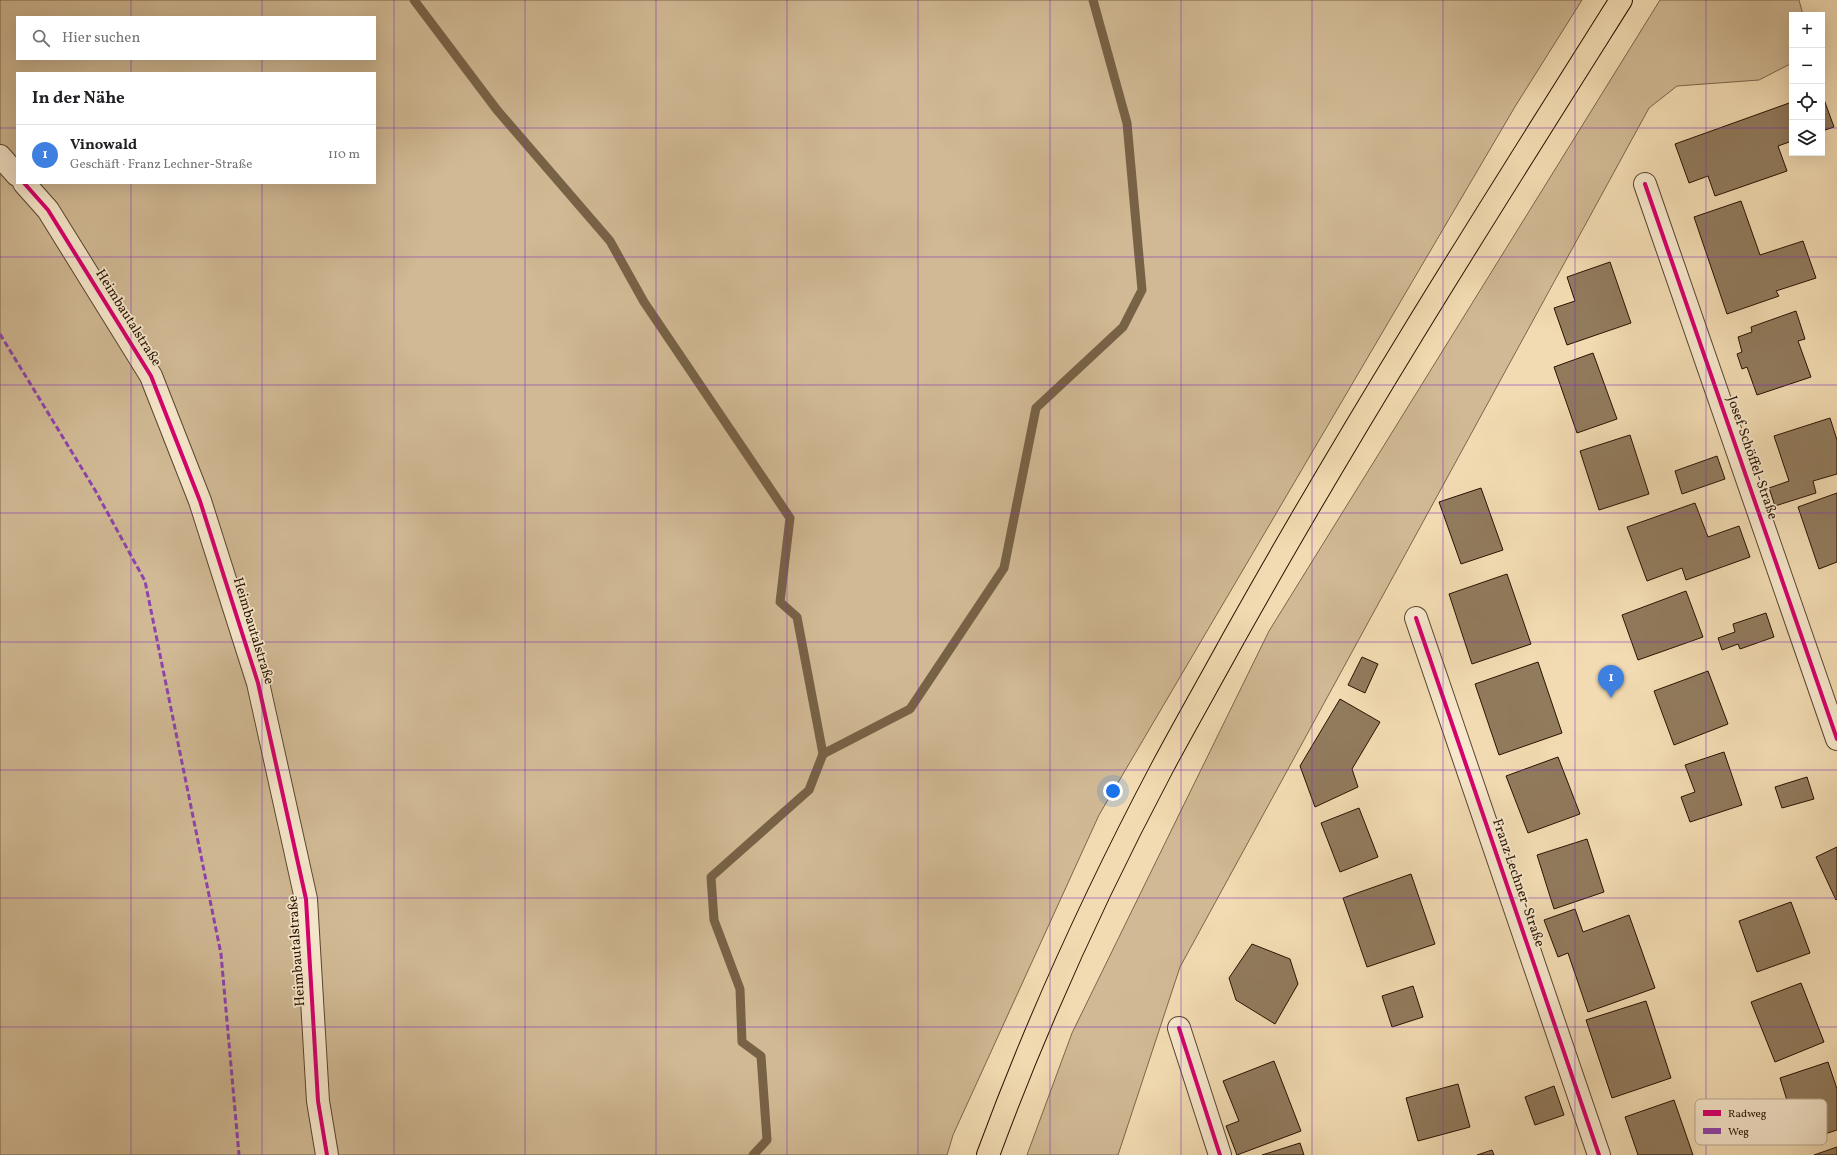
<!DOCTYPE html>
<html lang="de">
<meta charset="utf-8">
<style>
:root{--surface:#fff;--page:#f6f6f6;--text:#202124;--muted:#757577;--line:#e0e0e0;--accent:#7c3aed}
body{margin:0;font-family:Vollkorn,serif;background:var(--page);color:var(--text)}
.controls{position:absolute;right:12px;top:12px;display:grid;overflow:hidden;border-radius:0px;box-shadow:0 4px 16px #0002}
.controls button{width:36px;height:36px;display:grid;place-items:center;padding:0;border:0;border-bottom:1px solid var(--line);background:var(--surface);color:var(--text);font:20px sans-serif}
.you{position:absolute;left:1113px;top:791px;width:14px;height:14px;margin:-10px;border:3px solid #fff;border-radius:50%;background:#1a73e8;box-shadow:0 0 0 6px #1a73e833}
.badge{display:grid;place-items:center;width:26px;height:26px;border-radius:50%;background:var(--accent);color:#fff;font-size:13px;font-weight:700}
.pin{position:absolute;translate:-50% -33px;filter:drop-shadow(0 1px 2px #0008)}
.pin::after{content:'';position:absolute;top:21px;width:14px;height:12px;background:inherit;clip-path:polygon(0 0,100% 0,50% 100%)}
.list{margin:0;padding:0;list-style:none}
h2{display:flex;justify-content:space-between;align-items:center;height:52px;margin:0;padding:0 16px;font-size:17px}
h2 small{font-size:13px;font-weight:400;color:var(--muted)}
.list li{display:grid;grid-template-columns:26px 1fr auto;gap:12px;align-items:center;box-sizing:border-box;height:60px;padding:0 16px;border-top:1px solid var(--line)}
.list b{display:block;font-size:15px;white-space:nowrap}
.list p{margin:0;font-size:13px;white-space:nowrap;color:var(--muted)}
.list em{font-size:13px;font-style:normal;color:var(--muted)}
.icon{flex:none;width:22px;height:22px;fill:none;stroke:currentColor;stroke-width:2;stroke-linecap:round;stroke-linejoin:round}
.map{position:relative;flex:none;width:1837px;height:1155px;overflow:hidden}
.search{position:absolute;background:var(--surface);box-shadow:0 4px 16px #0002;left:16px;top:16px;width:360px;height:44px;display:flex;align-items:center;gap:10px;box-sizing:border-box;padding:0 14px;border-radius:0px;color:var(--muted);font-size:15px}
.panel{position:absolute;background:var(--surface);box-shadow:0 4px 16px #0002;left:16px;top:72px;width:360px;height:112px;border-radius:0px}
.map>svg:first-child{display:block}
.green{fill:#d0b994;stroke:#7c664a;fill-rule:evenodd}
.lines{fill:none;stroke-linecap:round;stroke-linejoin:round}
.stream{stroke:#786246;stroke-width:9}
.building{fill:#917b5d;stroke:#281300}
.minor-casing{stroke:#5a452c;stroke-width:24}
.major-casing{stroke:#281300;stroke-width:24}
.minor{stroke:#f7e8cd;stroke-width:22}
.major{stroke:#f2dbb2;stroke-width:22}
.quiet{stroke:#8e44ad;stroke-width:3;stroke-dasharray:6 3;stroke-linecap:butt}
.cycleway-casing{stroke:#f7e8cd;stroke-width:6}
.cycleway{stroke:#d6006c;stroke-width:4}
.grid{fill:none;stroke:#7b2cbf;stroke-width:1;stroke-opacity:0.55}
.labels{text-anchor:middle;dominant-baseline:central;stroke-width:3.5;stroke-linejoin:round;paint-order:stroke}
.street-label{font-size:14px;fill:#281300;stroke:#f7e8cd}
.key{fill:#f7e8cd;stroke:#b9a890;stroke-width:1}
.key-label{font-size:11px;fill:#281300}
</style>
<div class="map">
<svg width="1837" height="1155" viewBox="0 0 1837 1155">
<rect width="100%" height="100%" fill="#f2dbb2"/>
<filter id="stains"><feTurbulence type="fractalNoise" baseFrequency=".005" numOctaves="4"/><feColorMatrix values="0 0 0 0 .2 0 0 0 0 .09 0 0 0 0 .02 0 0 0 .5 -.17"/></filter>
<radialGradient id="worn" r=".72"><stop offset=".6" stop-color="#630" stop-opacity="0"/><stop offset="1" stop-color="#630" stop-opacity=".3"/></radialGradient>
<!-- green -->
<g class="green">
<path d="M 0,0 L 1582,0 L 1516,105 L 1099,815 L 953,1135 L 947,1155 L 0,1155 ZM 17,17 L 375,17 L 375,59 L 17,59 ZM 17,73 L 375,73 L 375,183 L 17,183 Z"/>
<polygon points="1660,0 1799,0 1803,15 1792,15 1792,63 1759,80 1677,86 1649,108 1180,967 1118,1155 1027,1155 1072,1033 1269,631"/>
</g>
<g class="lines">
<!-- stream -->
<g class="stream">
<polyline points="414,0 497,110 610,241 644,302 790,518 780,602 797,617 823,754 809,790 711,877 714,920 740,989 742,1042 761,1056 767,1140 753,1155"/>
<polyline points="823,754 910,709 1004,568 1036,408 1123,327 1142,290 1127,123 1093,0"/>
</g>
</g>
<!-- building -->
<g class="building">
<polygon points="1822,94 1834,127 1822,131"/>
<polygon points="1792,102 1792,141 1778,146 1787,171 1715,196 1708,176 1689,183 1675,144"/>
<polygon points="1741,201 1760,255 1803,241 1816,278 1776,291 1779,296 1727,314 1694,217"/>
<polygon points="1610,262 1631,323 1567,345 1554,308 1575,301 1567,277"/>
<polygon points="1796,311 1805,339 1798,341 1811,377 1757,395 1747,367 1742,369 1737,354 1742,352 1738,337 1752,332 1751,327"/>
<polygon points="1593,353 1617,419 1577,433 1554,367"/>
<polygon points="1830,418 1837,440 1837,474 1813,481 1816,493 1775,506 1769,488 1789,481 1774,436"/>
<polygon points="1630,435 1649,494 1599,510 1580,451"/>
<polygon points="1717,456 1725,479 1682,494 1675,471"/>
<polygon points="1481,488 1503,550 1461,564 1439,502"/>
<polygon points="1837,493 1837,562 1819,569 1798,507"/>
<polygon points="1695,503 1708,537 1739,526 1750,557 1686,580 1682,568 1647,581 1627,527"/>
<polygon points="1507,574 1531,644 1472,664 1449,594"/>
<polygon points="1686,591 1703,637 1638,660 1622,615"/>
<polygon points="1766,613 1774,637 1740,649 1738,644 1722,650 1718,638 1735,632 1733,624"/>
<polygon points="1362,657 1378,664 1365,693 1348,685"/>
<polygon points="1538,662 1562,733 1499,755 1475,684"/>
<polygon points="1708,671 1728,724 1674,745 1654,691"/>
<polygon points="1340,699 1380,722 1352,769 1358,787 1315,807 1300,766"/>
<polygon points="1724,752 1742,805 1690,822 1681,797 1695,792 1685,765"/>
<polygon points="1558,757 1580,814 1528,833 1506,776"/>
<polygon points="1807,777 1814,799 1782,808 1775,787"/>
<polygon points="1359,808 1378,857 1340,872 1321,823"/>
<polygon points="1587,839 1604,892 1554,909 1537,855"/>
<polygon points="1837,847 1837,899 1836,900 1816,857"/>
<polygon points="1411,874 1435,944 1367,967 1343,898"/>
<polygon points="1791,902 1810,953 1757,972 1739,921"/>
<polygon points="1575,909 1583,932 1629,915 1655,988 1588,1012 1568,953 1558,957 1544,920"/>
<polygon points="1252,944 1290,959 1298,984 1275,1024 1236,1000 1229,978"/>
<polygon points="1801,983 1824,1042 1775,1062 1751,1002"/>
<polygon points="1413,986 1423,1017 1392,1027 1382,996"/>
<polygon points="1646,1001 1671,1078 1612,1098 1586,1020"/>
<polygon points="1274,1061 1301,1131 1237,1155 1226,1126 1239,1121 1223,1081"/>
<polygon points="1828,1062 1837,1089 1837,1130 1800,1142 1780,1078"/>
<polygon points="1458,1084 1470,1127 1418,1141 1406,1098"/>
<polygon points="1554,1086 1564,1115 1535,1125 1525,1097"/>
<polygon points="1674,1100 1693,1155 1638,1155 1625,1117"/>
<polygon points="1300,1143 1304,1155 1262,1155"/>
<polygon points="1837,1147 1837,1155 1814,1155"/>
<polygon points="1492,1150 1494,1155 1477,1155"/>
</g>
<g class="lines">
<defs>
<g id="minor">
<polyline points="0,156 17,175"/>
<polyline points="24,183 48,210 151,376 200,501 258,683 306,899 318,1101 327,1155"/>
<polyline points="1645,184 1837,739"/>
<polyline points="1416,618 1599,1155"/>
<polyline points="1179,1028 1220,1155"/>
</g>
<path id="major" d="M 988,1155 C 1037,1022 1096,893 1162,768 C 1185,725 1209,683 1232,641 C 1354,422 1488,211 1621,0"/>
</defs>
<!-- minor casing -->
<use href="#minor" class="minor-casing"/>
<!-- major casing -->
<use href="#major" class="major-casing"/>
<!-- minor -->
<use href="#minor" class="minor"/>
<!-- major -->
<use href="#major" class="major"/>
<!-- quiet -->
<polyline class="quiet" points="0,334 95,490 145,581 221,954 239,1155"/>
<defs>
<g id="cycleway">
<polyline points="24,183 48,210 151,376 200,501 258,683 306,899 318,1101 327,1155"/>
<polyline points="1645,184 1837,739"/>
<polyline points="1416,618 1599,1155"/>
<polyline points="1179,1028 1220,1155"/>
</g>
</defs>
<!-- cycleway casing -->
<use href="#cycleway" class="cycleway-casing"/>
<!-- cycleway -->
<use href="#cycleway" class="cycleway"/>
</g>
<!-- grid -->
<path class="grid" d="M 131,0 L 131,17M 262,0 L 262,17M 394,0 L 394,1155M 525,0 L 525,1155M 656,0 L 656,1155M 787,0 L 787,1155M 918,0 L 918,1155M 1050,0 L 1050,1155M 1181,0 L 1181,1155M 1312,0 L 1312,1155M 1443,0 L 1443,1155M 1575,0 L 1575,1155M 1706,0 L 1706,1155M 131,59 L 131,73M 262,59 L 262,73M 0,128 L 17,128M 375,128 L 1792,128M 1822,128 L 1837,128M 131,183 L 131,1155M 262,183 L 262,1155M 0,257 L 1837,257M 0,385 L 1837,385M 0,513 L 1837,513M 0,642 L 1837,642M 0,770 L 1837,770M 0,898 L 1837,898M 0,1027 L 1837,1027"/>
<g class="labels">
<!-- street labels -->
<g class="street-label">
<text transform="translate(128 318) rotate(58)">Heimbautalstraße</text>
<text transform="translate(1752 458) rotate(71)">Josef Schöffel-Straße</text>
<text transform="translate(253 631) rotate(73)">Heimbautalstraße</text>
<text transform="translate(1518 883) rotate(71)">Franz Lechner-Straße</text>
<text transform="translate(297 951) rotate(-94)">Heimbautalstraße</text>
</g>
</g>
<!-- legend -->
<rect x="1695" y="1099" width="132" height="46" rx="6" class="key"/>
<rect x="1703" y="1110" width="18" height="6" fill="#d6006c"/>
<rect x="1703" y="1128" width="18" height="6" fill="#8e44ad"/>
<g class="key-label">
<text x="1728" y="1117">Radweg</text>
<text x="1728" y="1135">Weg</text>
</g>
<rect width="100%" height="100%" filter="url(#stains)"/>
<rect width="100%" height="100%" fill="url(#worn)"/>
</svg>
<div class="controls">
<button>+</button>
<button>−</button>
<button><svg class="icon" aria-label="locate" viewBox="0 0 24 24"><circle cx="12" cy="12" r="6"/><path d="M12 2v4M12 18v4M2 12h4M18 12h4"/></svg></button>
<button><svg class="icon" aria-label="layers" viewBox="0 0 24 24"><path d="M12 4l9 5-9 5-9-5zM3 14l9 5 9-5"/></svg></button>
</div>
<div class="you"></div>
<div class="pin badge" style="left:1611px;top:698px;background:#3f7fe0">1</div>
<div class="search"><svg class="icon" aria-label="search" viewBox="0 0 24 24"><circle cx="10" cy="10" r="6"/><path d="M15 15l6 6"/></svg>Hier suchen</div>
<section class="panel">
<h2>In der Nähe<small></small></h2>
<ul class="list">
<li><span class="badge" style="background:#3f7fe0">1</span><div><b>Vinowald</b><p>Geschäft · Franz Lechner-Straße</p></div><em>110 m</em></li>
</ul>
</section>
</div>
